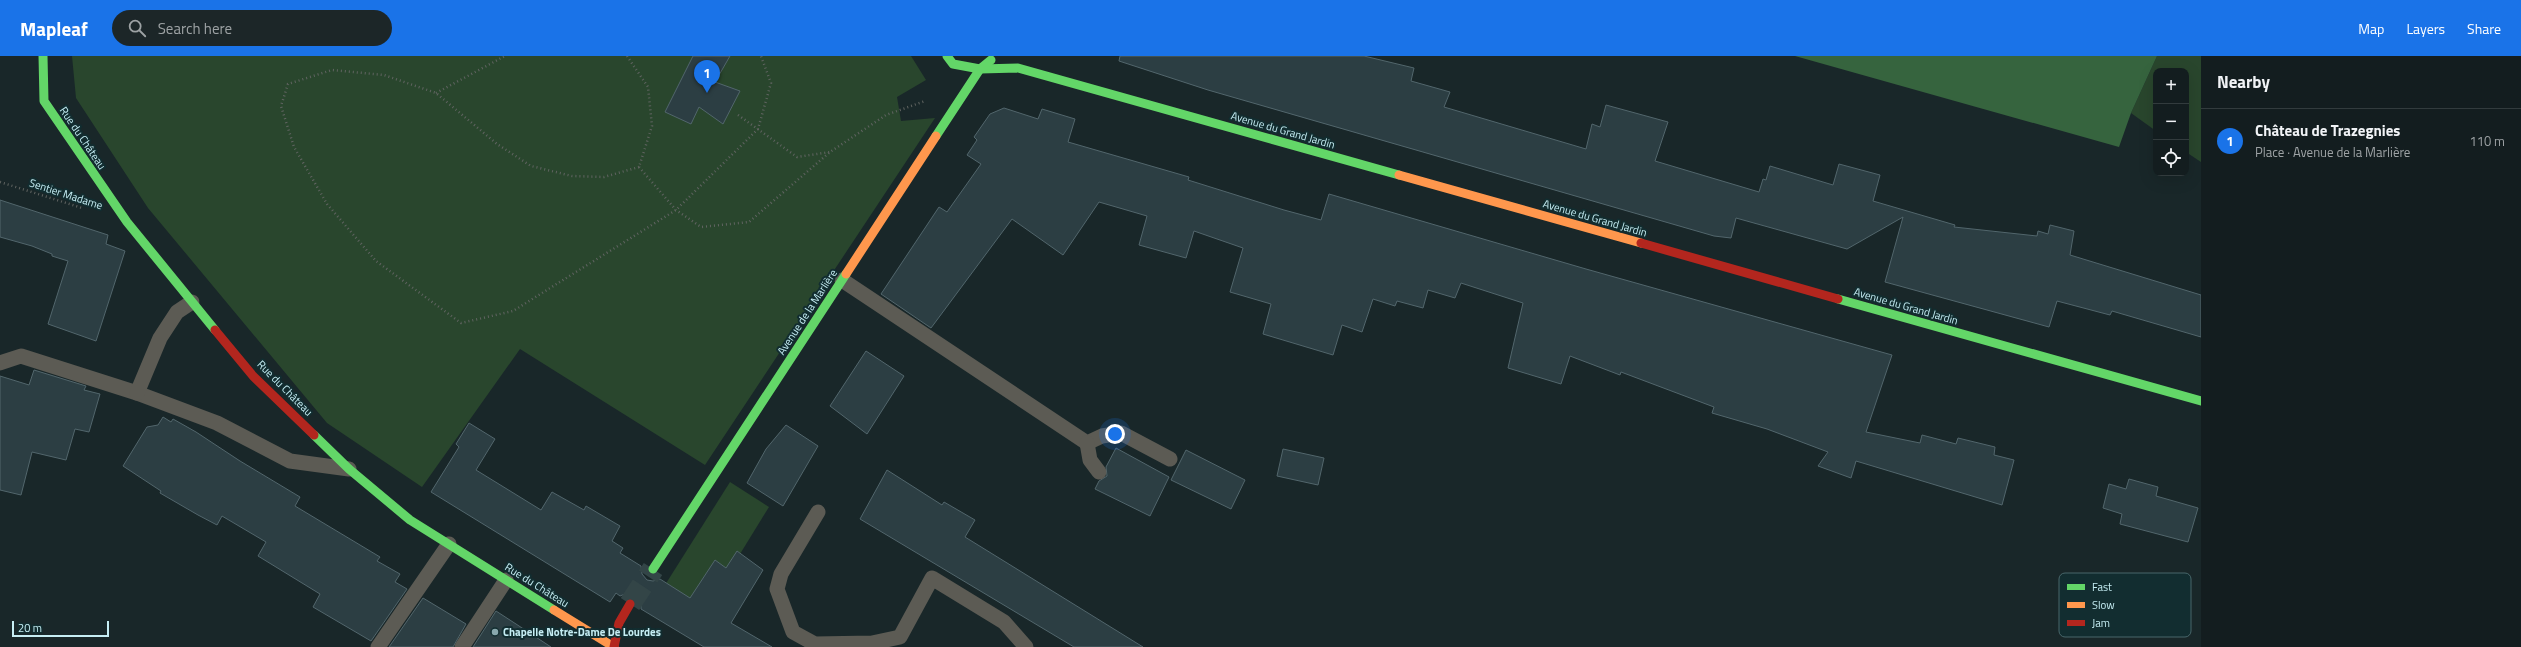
<!DOCTYPE html>
<meta charset="utf-8">
<style>
:root{--surface:#131d1f;--page:#1c2628;--text:#f1f3f6;--muted:#9da2a4;--line:#323b3d;--accent:#1a73e8}
body{margin:0;font-family:"Titillium Web",sans-serif;background:var(--page);color:var(--text)}
.controls{position:absolute;right:12px;top:12px;display:grid;overflow:hidden;border-radius:8px;box-shadow:0 4px 16px #0002}
.controls button{width:36px;height:36px;display:grid;place-items:center;padding:0;border:0;border-bottom:1px solid var(--line);background:var(--surface);color:var(--text);font:20px sans-serif}
.scale{position:absolute;left:12px;bottom:10px;width:97px;box-sizing:border-box;padding-left:4px;border:2px solid #c6eef4;border-top:0;font-size:11px;line-height:14px;white-space:nowrap;color:#c6eef4;-webkit-text-stroke:3px #122d30;paint-order:stroke}
.you{position:absolute;left:1115px;top:378px;width:14px;height:14px;margin:-10px;border:3px solid #fff;border-radius:50%;background:#1a73e8;box-shadow:0 0 0 6px #1a73e833}
.badge{display:grid;place-items:center;width:26px;height:26px;border-radius:50%;background:var(--accent);color:#fff;font-size:13px;font-weight:700}
.pin{position:absolute;translate:-50% -33px;filter:drop-shadow(0 1px 2px #0008)}
.pin::after{content:'';position:absolute;top:21px;width:14px;height:12px;background:inherit;clip-path:polygon(0 0,100% 0,50% 100%)}
.list{margin:0;padding:0;list-style:none}
h2{display:flex;justify-content:space-between;align-items:center;height:52px;margin:0;padding:0 16px;font-size:17px}
h2 small{font-size:13px;font-weight:400;color:var(--muted)}
.list li{display:grid;grid-template-columns:26px 1fr auto;gap:12px;align-items:center;box-sizing:border-box;height:64px;padding:0 16px;border-top:1px solid var(--line)}
.list b{display:block;font-size:15px;white-space:nowrap}
.list p{margin:0;font-size:13px;white-space:nowrap;color:var(--muted)}
.list em{font-size:13px;font-style:normal;color:var(--muted)}
.icon{flex:none;width:22px;height:22px;fill:none;stroke:currentColor;stroke-width:2;stroke-linecap:round;stroke-linejoin:round}
.map{position:relative;flex:none;width:2201px;height:591px;overflow:hidden}
header{display:flex;align-items:center;gap:24px;box-sizing:border-box;height:56px;padding:0 20px;background:var(--accent);color:#fff}
header strong{font-size:19px}
nav{display:flex;gap:22px;margin-inline-start:auto;font-size:14px}
.search{width:280px;height:36px;background:var(--page);display:flex;align-items:center;gap:10px;box-sizing:border-box;padding:0 14px;border-radius:22px;color:var(--muted);font-size:15px}
main{display:flex}
aside{flex:1;background:var(--surface)}
.map>svg:first-child{display:block}
.green{fill:#29462d}
.forest{fill:#36643e}
.building{fill:#2c3e43;stroke:#52666c}
.lines{fill:none;stroke-linecap:round;stroke-linejoin:round}
.secondary-tunnel{stroke:#334547;stroke-width:22;stroke-dasharray:22 11;stroke-linecap:butt}
.path{stroke:#606461;stroke-width:2.5;stroke-dasharray:1 3;stroke-linecap:butt}
.lane{stroke:#5c5b54;stroke-width:15}
.fast{stroke:#63d668;stroke-width:9}
.slow{stroke:#ff974d;stroke-width:9}
.jam{stroke:#b3261e;stroke-width:9}
.poi-dot{fill:#89a8ad;stroke:#122d30;stroke-width:1.5}
.labels{text-anchor:middle;dominant-baseline:central;stroke-width:4;stroke-linejoin:round;paint-order:stroke}
.street-label{font-size:11px;fill:#c6eef4;stroke:#122d30}
.poi-label{font-size:11px;font-weight:bold;fill:#c6eef4;stroke:#122d30;text-anchor:start}
.key{fill:#122d30;stroke:#48676b;stroke-width:1}
.key-label{font-size:11px;fill:#c6eef4}
</style>
<header>
<strong>Mapleaf</strong>
<div class="search"><svg class="icon" aria-label="search" viewBox="0 0 24 24"><circle cx="10" cy="10" r="6"/><path d="M15 15l6 6"/></svg>Search here</div>
<nav><a>Map</a><a>Layers</a><a>Share</a></nav>
</header>
<main>
<div class="map">
<svg width="2201" height="591" viewBox="0 0 2201 591">
<rect width="100%" height="100%" fill="#192729"/>
<!-- green -->
<g class="green">
<polygon points="72,0 911,0 926,24 897,41 901,65 935,62 705,409 520,293 422,431 327,367 148,152 76,42"/>
<polygon points="2157,0 2201,0 2201,106 2186,96 2186,15 2156,15 2156,75 2131,57"/>
<polygon points="730,426 769,451 724,524 693,546 665,529"/>
</g>
<!-- forest -->
<polygon class="forest" points="1795,0 2157,0 2131,57 2119,91"/>
<!-- building -->
<g class="building">
<polygon points="693,0 730,0 715,26 740,35 723,68 699,51 691,68 665,56"/>
<polygon points="1120,0 1364,0 1414,12 1411,25 1450,36 1444,51 1586,93 1592,68 1600,71 1606,49 1668,66 1655,105 1759,136 1763,123 1766,124 1770,110 1833,129 1839,108 1880,119 1873,145 1955,169 1954,171 2037,180 2038,175 2048,178 2050,169 2074,175 2070,199 2201,239 2201,281 2112,255 2110,259 2057,245 2049,271 1885,226 1903,161 1847,193 1736,162 1731,182 1714,180 1208,34 1119,5"/>
<polygon points="1004,52 1038,63 1042,53 1075,63 1068,86 1189,121 1188,124 1284,154 1321,164 1329,138 1586,213 1892,299 1866,376 1920,387 1922,379 1956,388 1958,382 1995,391 1994,399 2014,404 2002,449 1856,405 1851,422 1818,410 1828,396 1767,373 1712,357 1714,351 1621,316 1620,319 1570,300 1561,328 1508,312 1523,247 1461,227 1455,242 1428,234 1423,252 1397,245 1395,250 1373,243 1362,276 1342,269 1333,299 1263,278 1271,248 1230,236 1243,192 1194,175 1186,202 1139,189 1147,160 1099,146 1063,199 1012,163 931,272 881,238 939,151 947,156 981,108 967,99 977,84 974,81 990,58"/>
<polygon points="0,144 108,179 106,188 125,195 96,285 48,268 68,205 52,200 52,198 32,190 0,181"/>
<polygon points="866,295 904,320 867,378 830,350"/>
<polygon points="34,314 86,330 84,334 100,338 89,376 75,373 66,404 32,396 21,439 0,434 0,320 29,329"/>
<polygon points="163,361 171,366 173,363 196,376 240,405 300,441 295,450 380,501 377,505 400,518 395,526 407,533 371,585 313,551 320,538 258,500 266,486 222,460 217,469 198,459 160,437 161,435 123,410 147,371 158,369"/>
<polygon points="469,367 495,383 476,414 541,454 552,436 584,454 586,450 620,470 612,485 623,492 620,497 641,510 642,518 647,524 653,525 660,523 690,542 715,504 726,512 737,495 763,514 731,567 772,591 704,591 641,553 641,542 636,537 630,536 620,540 616,537 610,546 431,436 459,391 456,388"/>
<polygon points="786,369 818,390 783,450 747,427 766,393"/>
<polygon points="1116,392 1169,421 1150,460 1095,433 1099,425 1107,420 1106,411"/>
<polygon points="1283,393 1324,402 1318,429 1277,420"/>
<polygon points="1186,394 1245,424 1231,453 1171,424"/>
<polygon points="887,414 942,449 944,446 975,464 965,481 1143,591 1074,591 860,463"/>
<polygon points="2129,423 2158,431 2156,440 2198,452 2188,486 2120,468 2122,458 2103,452 2109,428 2126,433"/>
<polygon points="423,542 466,568 453,591 389,591"/>
<polygon points="496,555 516,568 551,591 473,591"/>
</g>
<g class="lines">
<!-- secondary-tunnel -->
<polyline class="secondary-tunnel" points="630,548 653,513"/>
<!-- path -->
<g class="path">
<polyline points="627,0 648,31 652,70 639,111"/>
<polyline points="436,37 505,0"/>
<polyline points="738,59 797,101 830,96"/>
<polyline points="639,111 604,121 572,120 531,110 497,88 436,37 384,19 332,14 288,28 281,50 294,91 327,148 376,205 461,267 513,255 676,154 758,73 771,27 761,0"/>
<polyline points="639,111 676,154 701,171 749,166 830,96 886,59 925,45"/>
<polyline points="0,126 82,152"/>
</g>
<!-- lane -->
<g class="lane">
<polyline points="842,224 1087,387 1102,380 1121,377 1170,403"/>
<polyline points="0,307 21,300 137,337 217,367 290,405 349,413"/>
<polyline points="137,337 160,282 177,256 192,246"/>
<polyline points="1087,387 1090,404 1099,416"/>
<polyline points="818,456 781,518 777,533 793,576 815,588 872,587 900,581 932,522 1004,566 1026,591"/>
<polyline points="378,591 449,488"/>
<polyline points="462,591 506,524"/>
</g>
<!-- fast -->
<g class="fast">
<polyline points="43,0 44,45 127,166 215,274"/>
<polyline points="947,0 953,8 980,13 1018,12 1399,119"/>
<polyline points="936,80 980,13 991,4"/>
<polyline points="1838,243 2201,345"/>
<polyline points="314,379 349,413 410,464 554,554"/>
<polyline points="653,513 846,218"/>
</g>
<!-- slow -->
<g class="slow">
<polyline points="1399,119 1641,187"/>
<polyline points="846,218 936,80"/>
<polyline points="554,554 614,591"/>
</g>
<!-- jam -->
<g class="jam">
<polyline points="1641,187 1838,243"/>
<polyline points="215,274 253,320 314,379"/>
<polyline points="614,591 619,567 630,548"/>
</g>
</g>
<!-- markers -->
<circle class="poi-dot" cx="495" cy="576" r="4"/>
<g class="labels">
<!-- street labels -->
<g class="street-label">
<text transform="translate(1283 74) rotate(16)">Avenue du Grand Jardin</text>
<text transform="translate(83 82) rotate(56)">Rue du Château</text>
<text transform="translate(66 138) rotate(18)">Sentier Madame</text>
<text transform="translate(1595 162) rotate(16)">Avenue du Grand Jardin</text>
<text transform="translate(1906 250) rotate(16)">Avenue du Grand Jardin</text>
<text transform="translate(807 256) rotate(-57)">Avenue de la Marlière</text>
<text transform="translate(285 332) rotate(45)">Rue du Château</text>
<text transform="translate(537 529) rotate(32)">Rue du Château</text>
</g>
<!-- poi labels -->
<g class="poi-label">
<text x="503" y="576">Chapelle Notre-Dame De Lourdes</text>
</g>
</g>
<!-- legend -->
<rect x="2059" y="517" width="132" height="64" rx="6" class="key"/>
<rect x="2067" y="528" width="18" height="6" fill="#63d668"/>
<rect x="2067" y="546" width="18" height="6" fill="#ff974d"/>
<rect x="2067" y="564" width="18" height="6" fill="#b3261e"/>
<g class="key-label">
<text x="2092" y="535">Fast</text>
<text x="2092" y="553">Slow</text>
<text x="2092" y="571">Jam</text>
</g>
</svg>
<div class="controls">
<button>+</button>
<button>−</button>
<button><svg class="icon" aria-label="locate" viewBox="0 0 24 24"><circle cx="12" cy="12" r="6"/><path d="M12 2v4M12 18v4M2 12h4M18 12h4"/></svg></button>
</div>
<div class="scale">20 m</div>
<div class="you"></div>
<div class="pin badge" style="left:707px;top:37px">1</div>
</div>
<aside>
<h2>Nearby<small></small></h2>
<ul class="list">
<li><span class="badge">1</span><div><b>Château de Trazegnies</b><p>Place · Avenue de la Marlière</p></div><em>110 m</em></li>
</ul>
</aside>
</main>
